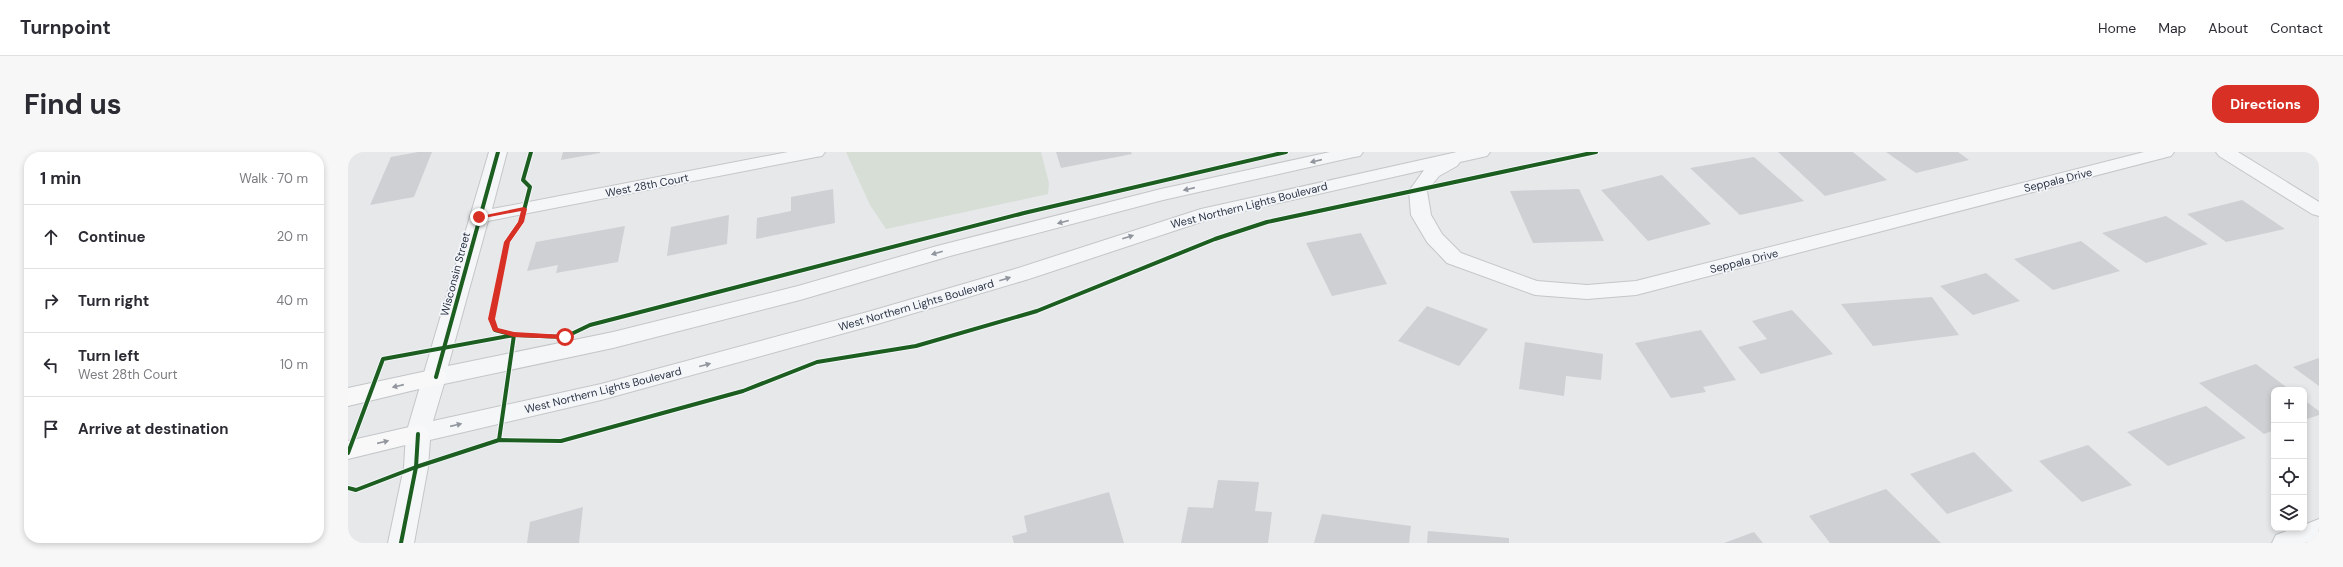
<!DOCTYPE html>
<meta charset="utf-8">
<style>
:root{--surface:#fff;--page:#f7f7f7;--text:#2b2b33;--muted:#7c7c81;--line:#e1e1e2;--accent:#d93025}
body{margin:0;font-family:"DM Sans",sans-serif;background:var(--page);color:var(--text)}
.controls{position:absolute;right:12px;bottom:12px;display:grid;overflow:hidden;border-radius:8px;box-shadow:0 2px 6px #0003}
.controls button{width:36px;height:36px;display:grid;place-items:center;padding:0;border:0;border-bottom:1px solid var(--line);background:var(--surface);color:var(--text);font:20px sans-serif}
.stop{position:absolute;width:12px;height:12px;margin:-9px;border:3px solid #d93025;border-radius:50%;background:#fff}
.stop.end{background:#d93025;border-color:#fff;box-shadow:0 1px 4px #0008}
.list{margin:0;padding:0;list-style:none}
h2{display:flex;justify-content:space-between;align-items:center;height:52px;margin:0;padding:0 16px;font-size:17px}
h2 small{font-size:13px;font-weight:400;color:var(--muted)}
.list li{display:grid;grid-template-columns:26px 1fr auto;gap:12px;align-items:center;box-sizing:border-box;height:64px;padding:0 16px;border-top:1px solid var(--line)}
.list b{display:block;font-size:15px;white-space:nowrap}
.list p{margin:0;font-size:13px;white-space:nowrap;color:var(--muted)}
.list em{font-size:13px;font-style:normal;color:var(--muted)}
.icon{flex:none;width:22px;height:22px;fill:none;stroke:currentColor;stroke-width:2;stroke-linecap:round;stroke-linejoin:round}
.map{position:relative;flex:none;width:1971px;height:391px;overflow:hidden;border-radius:16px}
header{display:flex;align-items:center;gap:24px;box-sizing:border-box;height:56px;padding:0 20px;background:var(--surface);border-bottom:1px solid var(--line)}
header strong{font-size:19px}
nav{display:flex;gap:22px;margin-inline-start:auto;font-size:14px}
.intro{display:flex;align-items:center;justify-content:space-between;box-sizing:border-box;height:96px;padding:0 24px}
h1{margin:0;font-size:28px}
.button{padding:10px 18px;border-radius:16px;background:var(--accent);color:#fff;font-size:14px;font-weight:700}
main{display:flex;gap:24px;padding:0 24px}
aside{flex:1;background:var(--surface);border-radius:16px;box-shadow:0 2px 6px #0003}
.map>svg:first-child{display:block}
.green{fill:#d6ded6}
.building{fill:#ced0d3}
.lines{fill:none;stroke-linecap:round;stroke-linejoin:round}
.minor-casing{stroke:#c4c6c8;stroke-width:2}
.major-casing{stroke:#c2c5c8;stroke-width:2}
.minor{fill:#f5f6f7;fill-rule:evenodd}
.major{fill:#f8f8f8;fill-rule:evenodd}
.cycleway-casing{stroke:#f4f6f9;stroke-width:6}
.cycleway{stroke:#1b5e20;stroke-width:4}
.oneway{fill:#90959e}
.oneway2{fill:#92969e}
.route{fill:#d93025}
.labels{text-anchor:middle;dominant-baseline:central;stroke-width:3.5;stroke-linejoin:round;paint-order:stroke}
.street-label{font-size:11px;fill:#2b3445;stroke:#f4f6f9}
</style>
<header>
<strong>Turnpoint</strong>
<nav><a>Home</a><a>Map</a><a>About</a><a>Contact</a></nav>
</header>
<div class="intro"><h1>Find us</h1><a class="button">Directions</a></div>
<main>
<aside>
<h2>1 min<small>Walk · 70 m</small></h2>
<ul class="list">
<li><svg class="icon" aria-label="ahead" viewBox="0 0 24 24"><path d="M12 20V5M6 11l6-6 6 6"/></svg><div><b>Continue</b></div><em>20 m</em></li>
<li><svg class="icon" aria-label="right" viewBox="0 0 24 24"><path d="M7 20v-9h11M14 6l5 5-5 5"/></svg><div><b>Turn right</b></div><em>40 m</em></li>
<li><svg class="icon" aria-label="left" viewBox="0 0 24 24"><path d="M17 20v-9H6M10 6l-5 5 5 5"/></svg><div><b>Turn left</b><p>West 28th Court</p></div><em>10 m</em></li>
<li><svg class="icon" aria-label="arrive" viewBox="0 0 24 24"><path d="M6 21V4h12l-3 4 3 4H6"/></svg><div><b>Arrive at destination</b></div></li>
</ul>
</aside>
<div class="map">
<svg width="1971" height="391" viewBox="0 0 1971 391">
<rect width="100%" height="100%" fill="#e6e8ea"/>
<!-- green -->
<polygon class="green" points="498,0 693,0 701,31 700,42 538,77 522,53"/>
<!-- building -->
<g class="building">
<polygon points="70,0 84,0 66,45 22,53 43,5"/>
<polygon points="215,0 252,0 252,1 213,8"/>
<polygon points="708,0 783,0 784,2 713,16"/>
<polygon points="1430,0 1505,0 1539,28 1477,44"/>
<polygon points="1538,0 1610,0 1621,8 1568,21"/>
<polygon points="1960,0 1971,0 1971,6"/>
<polygon points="1406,5 1456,49 1392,63 1342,16"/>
<polygon points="1314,23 1363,72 1300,89 1253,38"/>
<polygon points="485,37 487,71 408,87 409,66 443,59 443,45"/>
<polygon points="1231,37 1256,89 1185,91 1162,39"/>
<polygon points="1894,48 1937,77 1878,90 1839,62"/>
<polygon points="381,63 379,92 319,104 323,75"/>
<polygon points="1818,64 1860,92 1798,111 1754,81"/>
<polygon points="277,74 270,110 208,121 210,113 179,119 188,90"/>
<polygon points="1013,81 1039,132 984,144 958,91"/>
<polygon points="1733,89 1772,119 1705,138 1666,107"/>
<polygon points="1638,121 1672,149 1625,163 1592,134"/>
<polygon points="1584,145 1611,183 1525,194 1493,152"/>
<polygon points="1079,154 1140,177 1111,214 1050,189"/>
<polygon points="1444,158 1485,202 1413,222 1390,195 1419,187 1404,169"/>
<polygon points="1353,178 1388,228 1355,235 1358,240 1323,246 1287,191"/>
<polygon points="1177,190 1255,202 1253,228 1218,224 1216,244 1171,237"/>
<polygon points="1971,206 1971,234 1945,215"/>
<polygon points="1908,212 1942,238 1926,238 1926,278 1916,282 1851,231"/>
<polygon points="1956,248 1971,259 1971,263 1956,268"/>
<polygon points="1858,254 1898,286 1820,314 1779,280"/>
<polygon points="1740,293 1784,333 1734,350 1691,309"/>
<polygon points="1626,300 1665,339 1599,362 1562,322"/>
<polygon points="870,328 911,330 907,359 924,360 920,391 833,391 840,355 865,356"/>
<polygon points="1538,337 1593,391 1482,391 1461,364"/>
<polygon points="761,340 776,391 666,391 664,384 679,380 676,364"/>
<polygon points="235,355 231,391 179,391 182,370"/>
<polygon points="974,362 1063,374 1061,391 966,391"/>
<polygon points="1080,379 1161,386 1161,391 1079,391"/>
<polygon points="1406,380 1415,391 1376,391"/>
</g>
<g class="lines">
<defs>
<g id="minor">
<polygon points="141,0 159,0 144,57 440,0 477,0 474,4 468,5 140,69 100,214 265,180 450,134 589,94 813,37 982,0 1015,0 1012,4 1006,5 815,48 602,104 452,148 265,196 96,232 85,269 253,232 523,159 667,117 853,57 1109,0 1142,0 1139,4 1112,10 1109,14 1091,24 1079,39 1083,63 1094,82 1113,101 1189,129 1239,133 1288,129 1796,0 1826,0 1823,4 1288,143 1239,147 1187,143 1099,111 1079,90 1063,63 1061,39 1076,18 865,66 681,127 526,173 253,248 82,288 80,315 66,391 40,391 56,315 58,282"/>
<polygon points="1868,0 1890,0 1971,50 1971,64 1964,62 1871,4"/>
<polygon points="1971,367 1971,389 1966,391 1924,391 1928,383 1947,376 1956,376 1956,373"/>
</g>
<g id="major">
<polygon points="88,217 96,219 99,225 96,231 0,254 0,236"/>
<polygon points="70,273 78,276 82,282 78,288 0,307 0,289"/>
</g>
</defs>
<!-- minor casing -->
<use href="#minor" class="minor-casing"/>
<!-- major casing -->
<use href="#major" class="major-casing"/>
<!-- minor -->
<use href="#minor" class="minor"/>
<!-- major -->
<use href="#major" class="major"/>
<defs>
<g id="cycleway">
<polyline points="183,0 175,28 182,35 173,70 159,90 143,167 147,178 166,183 217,185 242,173 676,61 938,0"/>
<polyline points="88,225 150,0"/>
<polyline points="0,301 35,207 166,183 151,288"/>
<polyline points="0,336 8,338 68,315 151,288 213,289 395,239 469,210 568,194 689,159 867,87 919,70 1248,0"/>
<polyline points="53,391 68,315 70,282"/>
</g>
</defs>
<!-- cycleway casing -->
<use href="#cycleway" class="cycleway-casing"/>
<!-- cycleway -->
<use href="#cycleway" class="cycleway"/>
</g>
<!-- one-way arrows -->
<defs><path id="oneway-solid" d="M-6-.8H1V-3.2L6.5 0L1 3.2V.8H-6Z"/></defs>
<g class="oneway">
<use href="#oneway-solid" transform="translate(968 9) rotate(167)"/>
<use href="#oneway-solid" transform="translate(841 37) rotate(167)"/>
<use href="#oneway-solid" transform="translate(715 70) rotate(165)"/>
<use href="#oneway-solid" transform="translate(780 85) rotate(-18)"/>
<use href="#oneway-solid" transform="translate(589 101) rotate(164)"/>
<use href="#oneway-solid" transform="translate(657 127) rotate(-17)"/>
<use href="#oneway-solid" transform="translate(357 213) rotate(-15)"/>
<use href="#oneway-solid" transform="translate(108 273) rotate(-13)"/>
</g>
<g class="oneway2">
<use href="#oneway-solid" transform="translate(50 234) rotate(167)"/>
<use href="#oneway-solid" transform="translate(35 290) rotate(-13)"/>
</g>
<!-- route -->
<polygon class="route" points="176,55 179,57 176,70 162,90 147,167 150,176 166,180 217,183 219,187 166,185 145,179 140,167 156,90 170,70 173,59 131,67 128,65"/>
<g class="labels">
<!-- street labels -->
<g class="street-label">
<text transform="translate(1710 28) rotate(-14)">Seppala Drive</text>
<text transform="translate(299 33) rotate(-11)">West 28th Court</text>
<text transform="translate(901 53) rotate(-14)">West Northern Lights Boulevard</text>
<text transform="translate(1396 109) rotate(-14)">Seppala Drive</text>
<text transform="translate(107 122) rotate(-75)">Wisconsin Street</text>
<text transform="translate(568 153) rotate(-16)">West Northern Lights Boulevard</text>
<text transform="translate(255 238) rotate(-14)">West Northern Lights Boulevard</text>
</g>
</g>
</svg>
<div class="controls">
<button>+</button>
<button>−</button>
<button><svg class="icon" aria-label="locate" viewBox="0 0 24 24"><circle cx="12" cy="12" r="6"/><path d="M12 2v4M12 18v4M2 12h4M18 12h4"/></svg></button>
<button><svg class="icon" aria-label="layers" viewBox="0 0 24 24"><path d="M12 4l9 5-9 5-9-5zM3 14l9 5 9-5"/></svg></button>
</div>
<div class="stop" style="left:217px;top:185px"></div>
<div class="stop end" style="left:131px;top:65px"></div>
</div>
</main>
